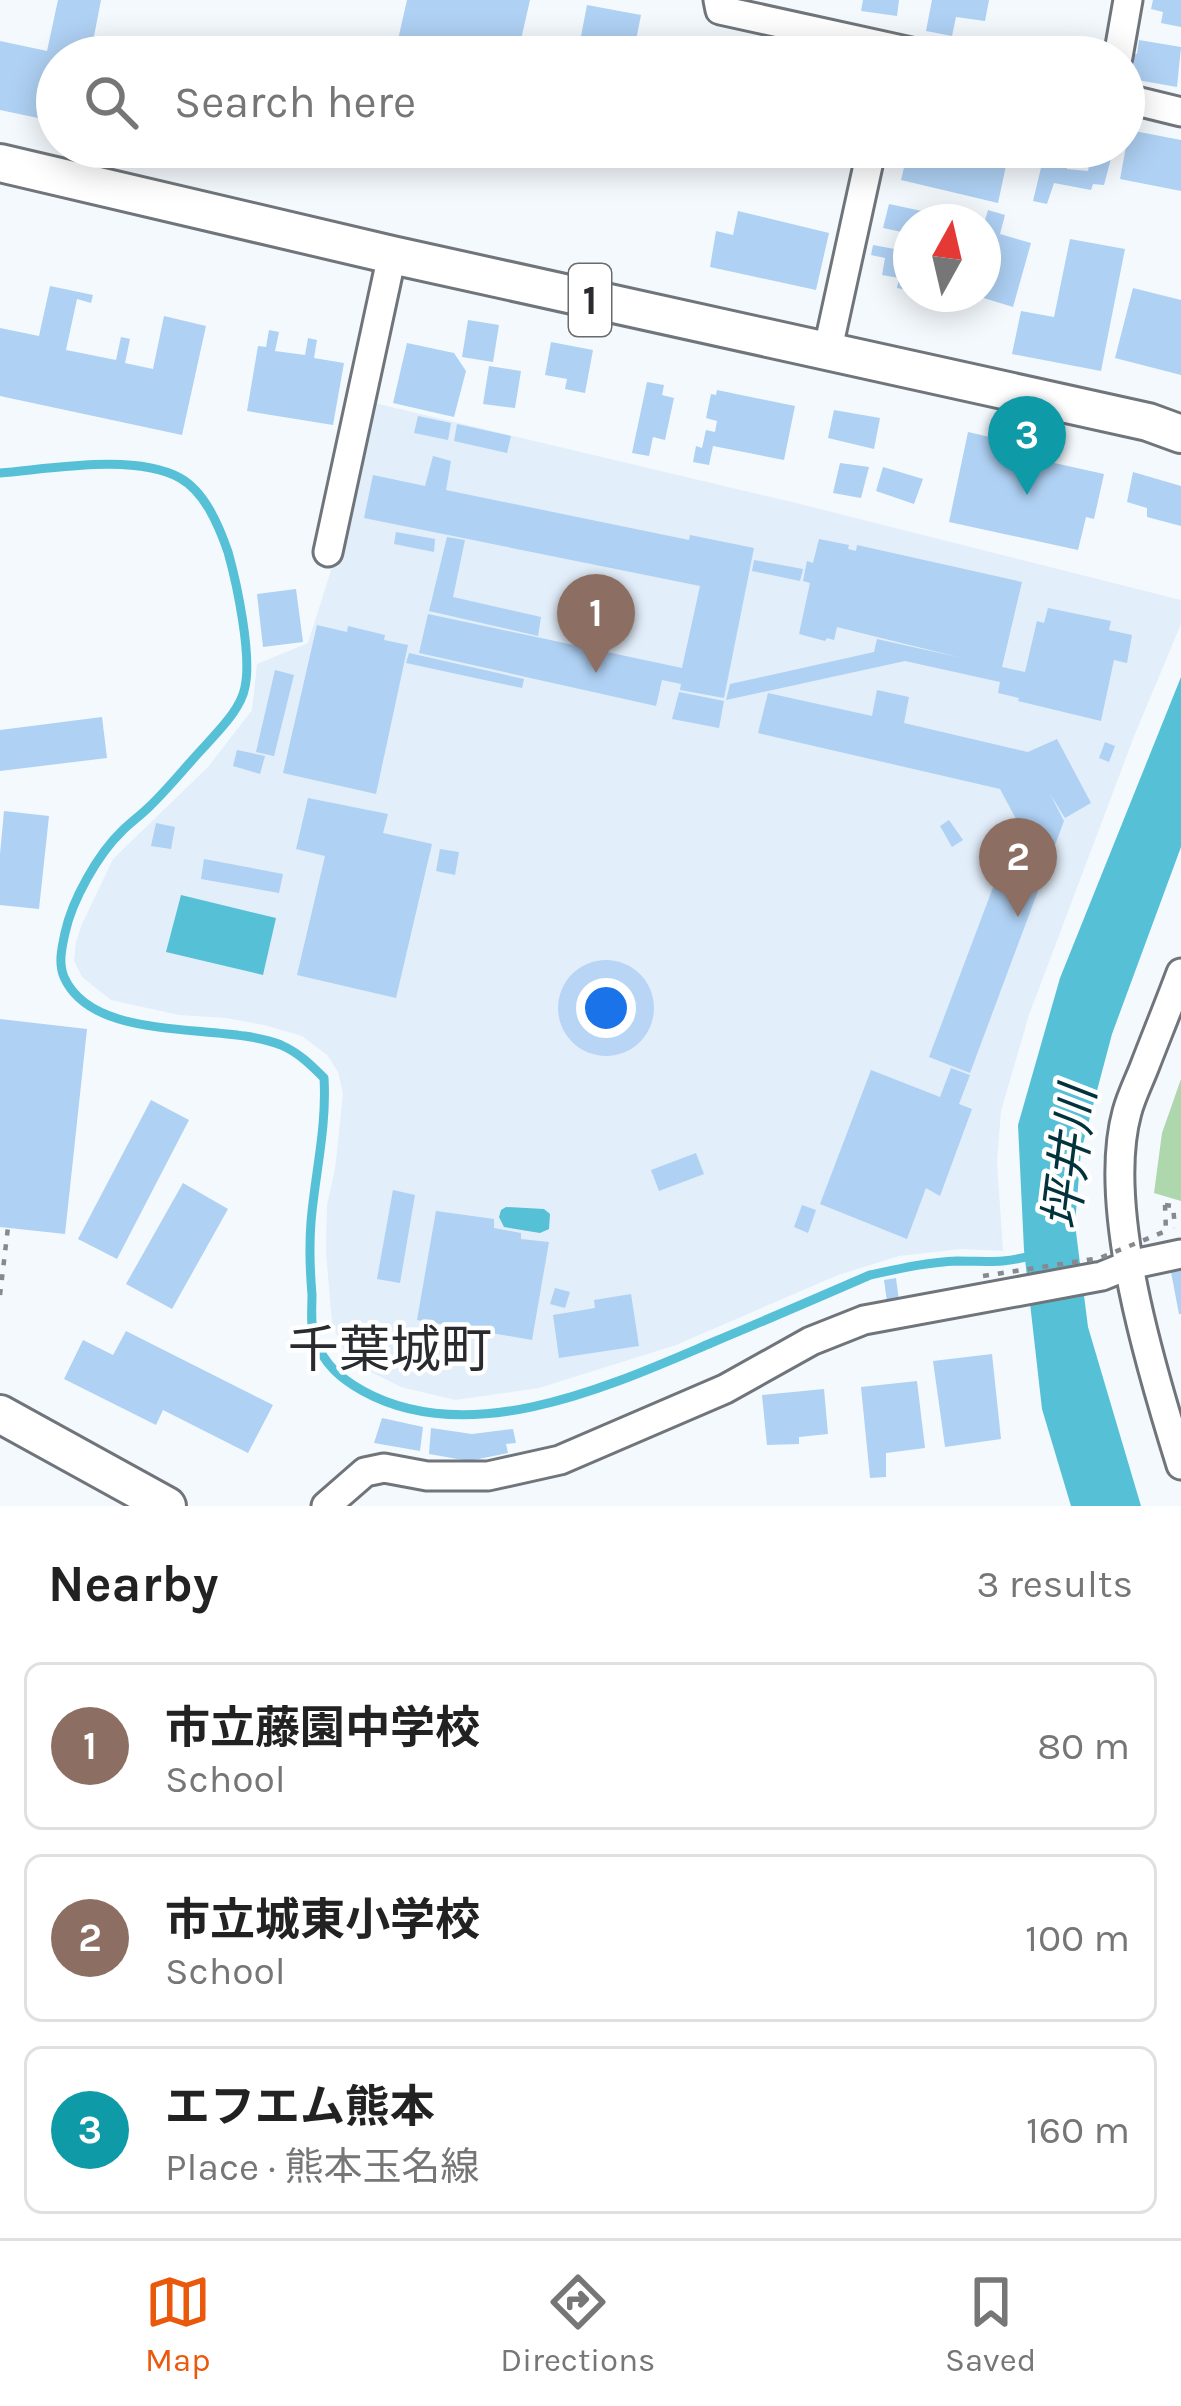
<!DOCTYPE html>
<meta charset="utf-8">
<style>
:root{--surface:#fff;--page:#f6f6f6;--text:#222;--muted:#767676;--line:#e0e0e0;--accent:#ea580c}
body{margin:0;font-family:Karla,"Noto Sans JP",sans-serif;background:var(--page);color:var(--text)}
.compass{position:absolute;left:893px;top:204px;width:108px;height:108px;border-radius:50%;background:var(--surface);box-shadow:0 6px 30px #0003;rotate:8deg}
.you{position:absolute;left:606px;top:1008px;width:42px;height:42px;margin:-30px;border:9px solid #fff;border-radius:50%;background:#1a73e8;box-shadow:0 0 0 18px #1a73e833}
.badge{display:grid;place-items:center;width:78px;height:78px;border-radius:50%;background:var(--accent);color:#fff;font-size:39px;font-weight:700}
.pin{position:absolute;translate:-50% -99px;filter:drop-shadow(0 3px 6px #0008)}
.pin::after{content:'';position:absolute;top:63px;width:42px;height:36px;background:inherit;clip-path:polygon(0 0,100% 0,50% 100%)}
.list{margin:0;padding:0;list-style:none}
h2{display:flex;justify-content:space-between;align-items:center;height:156px;margin:0;padding:0 48px;font-size:51px}
h2 small{font-size:39px;font-weight:400;color:var(--muted)}
.list li{display:grid;grid-template-columns:78px 1fr auto;gap:36px;align-items:center;box-sizing:border-box;height:168px;margin:0 24px 24px;padding:0 24px;border:3px solid var(--line);border-radius:18px}
.list b{display:block;font-size:45px;white-space:nowrap}
.list p{margin:0;font-size:39px;white-space:nowrap;color:var(--muted)}
.list em{font-size:39px;font-style:normal;color:var(--muted)}
.icon{flex:none;width:66px;height:66px;fill:none;stroke:currentColor;stroke-width:2;stroke-linecap:round;stroke-linejoin:round}
.map{position:relative;flex:none;width:1181px;height:1506px;overflow:hidden}
.search{position:absolute;background:var(--surface);box-shadow:0 6px 30px #0003;left:36px;right:36px;top:36px;height:132px;display:flex;align-items:center;gap:30px;box-sizing:border-box;padding:0 42px;border-radius:66px;color:var(--muted);font-size:45px}
.sheet{height:732px;background:var(--surface)}
nav{display:flex;justify-content:space-around;align-items:center;box-sizing:border-box;height:168px;border-top:3px solid var(--line);background:var(--surface);font-size:33px;color:var(--muted)}
nav a{display:grid;justify-items:center;gap:6px}
nav .on{color:var(--accent)}
.map>svg:first-child{display:block}
.built{fill:#e2eefa}
.green{fill:#afd7ad}
.water{fill:#56c0d6}
.lines{fill:none;stroke-linecap:round;stroke-linejoin:round}
.stream{stroke:#56c0d6;stroke-width:9}
.building{fill:#afd1f4}
.minor-casing{stroke:#6f757a;stroke-width:33}
.major-casing{stroke:#6f757a;stroke-width:42}
.path{stroke:#86898d;stroke-width:4.5;stroke-dasharray:6 9;stroke-linecap:butt}
.minor{stroke:#fff;stroke-width:27}
.major{stroke:#fff;stroke-width:36}
.path-bridge{stroke:#86898d;stroke-width:4.5;stroke-dasharray:6 9;stroke-linecap:butt}
.labels{text-anchor:middle;dominant-baseline:central;stroke-width:9;stroke-linejoin:round;paint-order:stroke}
.shield{fill:#fff;stroke:#696b6d;stroke-width:3}
.shield-label{font-size:42px;font-weight:bold;fill:#292b2e}
.water-label{font-size:48px;font-style:italic;fill:#00333c;stroke:#fff}
.quarter-label{font-size:51px;fill:#292b2e;stroke:#fff}
</style>
<div class="map">
<svg width="1181" height="1506" viewBox="0 0 1181 1506">
<rect width="100%" height="100%" fill="#f4f9fe"/>
<!-- built -->
<polygon class="built" points="366,401 796,503 1181,600 1181,624 1135,734 1029,1015 1001,1111 997,1162 1003,1251 961,1249 899,1256 838,1275 676,1345 539,1388 455,1400 401,1387 371,1372 344,1351 332,1323 326,1252 327,1205 335,1169 343,1094 338,1072 327,1055 302,1036 264,1025 226,1018 179,1015 111,1000 82,977 74,961 76,942 82,924 113,859 208,767 252,710 257,664 308,643 332,567"/>
<!-- green -->
<polygon class="green" points="1181,1079 1181,1201 1154,1193 1162,1133"/>
<!-- water -->
<g class="water">
<polygon points="1181,677 1181,847 1112,1034 1081,1151 1075,1224 1088,1327 1141,1506 1071,1506 1042,1409 1024,1250 1018,1125 1060,978"/>
<polygon points="181,895 276,918 263,975 166,952"/>
<polygon points="506,1207 544,1209 550,1214 549,1229 540,1233 504,1227 499,1217 501,1210"/>
</g>
<g class="lines">
<!-- stream -->
<path class="stream" d="M 0,473 C 50,469 135,453 180,478 C 205,492 219,526 228,552 C 237,584 252,655 245,687 C 241,709 219,730 205,746 C 186,766 169,788 149,807 C 141,815 131,822 122,831 C 98,854 72,900 65,933 C 62,947 58,963 64,977 C 94,1045 222,1021 281,1045 C 299,1053 310,1064 324,1078 C 327,1127 315,1174 311,1222 C 309,1247 310,1271 312,1295 C 312,1309 310,1326 315,1340 C 325,1365 340,1378 363,1391 C 470,1450 610,1386 711,1343 C 764,1321 817,1298 870,1275 C 898,1269 928,1262 957,1261 C 990,1261 1001,1264 1034,1255"/>
</g>
<!-- building -->
<g class="building">
<polygon points="58,0 101,0 90,57 57,57 57,122 0,110 0,41 47,51"/>
<polygon points="407,0 530,0 517,57 394,57"/>
<polygon points="863,0 899,0 897,16 861,11"/>
<polygon points="932,0 989,0 985,21 956,17 952,36 926,31"/>
<polygon points="1153,0 1181,0 1181,27 1161,23 1163,12 1151,9"/>
<polygon points="587,5 641,15 636,40 715,55 714,57 577,57"/>
<polygon points="1139,40 1181,47 1177,87 1137,80 1137,85 1127,83 1132,54 1137,54"/>
<polygon points="1129,130 1181,140 1181,191 1120,179"/>
<polygon points="418,147 496,147 491,166"/>
<polygon points="766,147 849,147 845,168 765,153"/>
<polygon points="909,147 1010,147 998,203 901,180"/>
<polygon points="1093,147 1114,147 1104,185 1093,184 1091,190 1054,183 1047,204 1033,201 1045,151 1057,153 1056,160 1067,162 1067,169 1088,171"/>
<polygon points="889,204 936,214 935,218 942,222 911,222 911,234 883,228"/>
<polygon points="988,210 1005,215 1000,234 1031,243 1013,307 974,295 983,294 983,227"/>
<polygon points="738,211 829,233 816,290 710,267 716,231 733,235"/>
<polygon points="1070,239 1125,249 1101,371 1012,354 1021,311 1054,317"/>
<polygon points="873,245 911,252 911,291 897,288 899,278 882,275 885,258 871,255"/>
<polygon points="50,286 93,295 91,303 77,299 66,350 116,360 121,337 130,339 125,363 153,369 164,316 206,326 182,435 0,396 0,328 39,336"/>
<polygon points="1133,288 1181,300 1181,375 1115,358"/>
<polygon points="468,320 499,325 493,362 462,357"/>
<polygon points="269,330 279,332 275,351 305,355 308,338 317,340 314,358 344,363 333,425 247,411 258,346 266,347"/>
<polygon points="551,342 593,350 585,393 565,389 567,379 545,375"/>
<polygon points="407,343 454,353 466,371 454,417 393,403"/>
<polygon points="489,366 521,371 515,408 483,404"/>
<polygon points="647,382 664,385 662,395 674,398 665,440 653,437 649,456 632,453"/>
<polygon points="717,390 795,406 784,460 713,446 709,465 693,462 696,446 702,448 706,430 715,432 717,421 706,418 711,394 716,395"/>
<polygon points="834,410 880,418 874,449 828,438"/>
<polygon points="418,416 451,423 448,440 414,433"/>
<polygon points="457,424 511,436 507,453 454,441"/>
<polygon points="968,432 1003,440 1000,451 1104,474 1094,519 1086,517 1078,550 949,522"/>
<polygon points="433,456 451,461 446,490 689,540 690,535 754,548 724,698 680,690 681,684 662,680 656,706 419,653 428,614 682,668 700,586 364,518 373,475 425,486"/>
<polygon points="840,463 869,467 861,498 833,493"/>
<polygon points="883,467 923,479 914,504 876,491"/>
<polygon points="1133,472 1181,486 1181,526 1147,517 1147,508 1127,502"/>
<polygon points="396,532 435,539 434,552 394,544"/>
<polygon points="447,537 465,540 453,597 541,617 538,636 429,611"/>
<polygon points="819,539 849,545 848,549 856,551 857,545 1022,582 1002,667 1025,672 1037,621 1044,623 1048,608 1111,621 1109,630 1132,635 1127,663 1114,660 1101,721 1018,701 1019,698 998,693 1000,682 905,661 726,700 730,684 874,652 877,639 962,658 837,627 834,640 827,638 825,641 799,634 810,583 803,581 807,561 813,563"/>
<polygon points="754,560 803,569 800,581 752,571"/>
<polygon points="296,589 303,642 263,647 257,594"/>
<polygon points="317,625 347,632 348,626 385,635 384,640 408,645 376,794 283,773"/>
<polygon points="409,653 524,679 522,688 406,663"/>
<polygon points="275,670 294,675 274,756 256,752"/>
<polygon points="877,690 909,697 904,723 1028,752 1057,739 1091,803 1065,818 1050,794 1064,821 970,1073 929,1057 1014,832 1016,819 1000,789 758,733 768,693 872,716"/>
<polygon points="679,692 724,701 719,728 672,719"/>
<polygon points="102,717 107,758 0,771 0,730"/>
<polygon points="1105,742 1115,746 1109,762 1099,758"/>
<polygon points="237,750 265,756 260,774 233,766"/>
<polygon points="308,798 388,814 383,833 432,844 396,998 297,975 325,856 296,849"/>
<polygon points="4,811 49,816 39,909 0,905 0,854"/>
<polygon points="949,820 963,840 952,847 940,826"/>
<polygon points="156,823 175,827 171,849 151,846"/>
<polygon points="440,849 459,852 455,875 436,871"/>
<polygon points="204,859 283,874 279,893 201,879"/>
<polygon points="0,1019 87,1029 65,1234 0,1227"/>
<polygon points="951,1068 970,1075 959,1104 972,1109 940,1196 926,1188 907,1239 820,1204 871,1070 940,1097"/>
<polygon points="151,1100 189,1120 117,1259 78,1239"/>
<polygon points="696,1153 704,1174 659,1191 651,1170"/>
<polygon points="183,1183 228,1209 172,1309 126,1284"/>
<polygon points="393,1190 415,1195 400,1283 377,1279"/>
<polygon points="802,1205 816,1210 808,1233 794,1227"/>
<polygon points="436,1211 494,1219 494,1228 521,1233 521,1239 549,1242 532,1340 417,1320"/>
<polygon points="1181,1269 1181,1314 1179,1314 1171,1272"/>
<polygon points="896,1278 899,1301 887,1302 884,1280"/>
<polygon points="555,1288 570,1292 565,1308 550,1304"/>
<polygon points="631,1294 639,1346 559,1358 553,1315 595,1308 594,1300"/>
<polygon points="126,1331 273,1405 248,1453 163,1410 156,1425 64,1379 83,1340 113,1355"/>
<polygon points="992,1354 1001,1439 945,1447 933,1361"/>
<polygon points="917,1381 925,1448 886,1453 886,1477 870,1478 861,1387"/>
<polygon points="824,1389 828,1434 799,1437 799,1444 767,1445 762,1395"/>
<polygon points="382,1418 423,1427 420,1451 374,1443"/>
<polygon points="431,1428 472,1434 513,1429 516,1443 506,1444 508,1453 469,1461 429,1454"/>
</g>
<g class="lines">
<defs>
<g id="minor">
<polyline points="718,0 720,10 934,57"/>
<polyline points="1118,57 1128,0"/>
<polyline points="1124,98 1181,112"/>
<polyline points="827,353 872,147"/>
<polyline points="328,552 392,255"/>
<path d="M 1181,973 C 1169,1005 1156,1037 1144,1068 C 1138,1083 1131,1097 1127,1112 C 1101,1206 1152,1372 1181,1465"/>
<polyline points="326,1506 365,1472 384,1468 427,1476 488,1476 560,1460 725,1389 811,1341 864,1320 1102,1276 1129,1265 1181,1254"/>
</g>
<g id="major">
<polyline points="0,163 392,255 1148,422 1181,434"/>
<polyline points="0,1414 167,1506"/>
</g>
</defs>
<!-- minor casing -->
<use href="#minor" class="minor-casing"/>
<!-- major casing -->
<use href="#major" class="major-casing"/>
<!-- path -->
<g class="path">
<polyline points="1165,1205 1173,1206 1175,1228"/>
<polyline points="0,1295 8,1227"/>
</g>
<!-- minor -->
<use href="#minor" class="minor"/>
<!-- major -->
<use href="#major" class="major"/>
<!-- path-bridge -->
<polyline class="path-bridge" points="983,1276 1100,1258 1166,1231 1165,1205"/>
</g>
<g class="labels">
<!-- shield labels -->
<rect class="shield" x="569" y="264" width="42" height="72" rx="9"/>
<g class="shield-label">
<text x="590" y="300">1</text>
</g>
<!-- water labels -->
<g class="water-label">
<text transform="translate(1070 1158) rotate(-83)">坪井川</text>
</g>
<!-- quarter labels -->
<g class="quarter-label">
<text x="390" y="1350">千葉城町</text>
</g>
</g>
</svg>
<svg class="compass" viewBox="-18 -18 36 36"><path d="M0-13l5 13h-10z" fill="#e53935"/><path d="M0 13l5-13h-10z" fill="#767676"/></svg>
<div class="you"></div>
<div class="pin badge" style="left:596px;top:673px;background:#8d6e63">1</div>
<div class="pin badge" style="left:1018px;top:917px;background:#8d6e63">2</div>
<div class="pin badge" style="left:1027px;top:495px;background:#0f9aa8">3</div>
<div class="search"><svg class="icon" aria-label="search" viewBox="0 0 24 24"><circle cx="10" cy="10" r="6"/><path d="M15 15l6 6"/></svg>Search here</div>
</div>
<section class="sheet">
<h2>Nearby<small>3 results</small></h2>
<ul class="list">
<li><span class="badge" style="background:#8d6e63">1</span><div><b>市立藤園中学校</b><p>School</p></div><em>80 m</em></li>
<li><span class="badge" style="background:#8d6e63">2</span><div><b>市立城東小学校</b><p>School</p></div><em>100 m</em></li>
<li><span class="badge" style="background:#0f9aa8">3</span><div><b>エフエム熊本</b><p>Place · 熊本玉名線</p></div><em>160 m</em></li>
</ul>
</section>
<nav>
<a class="on"><svg class="icon" aria-label="map" viewBox="0 0 24 24"><path d="M3 6l6-2 6 2 6-2v14l-6 2-6-2-6 2zM9 4v14M15 6v14"/></svg>Map</a>
<a><svg class="icon" aria-label="directions" viewBox="0 0 24 24"><path d="M12 3l9 9-9 9-9-9zM9 14v-3h6M13 9l2 2-2 2"/></svg>Directions</a>
<a><svg class="icon" aria-label="saved" viewBox="0 0 24 24"><path d="M7 4h10v16l-5-4-5 4z"/></svg>Saved</a>
</nav>
